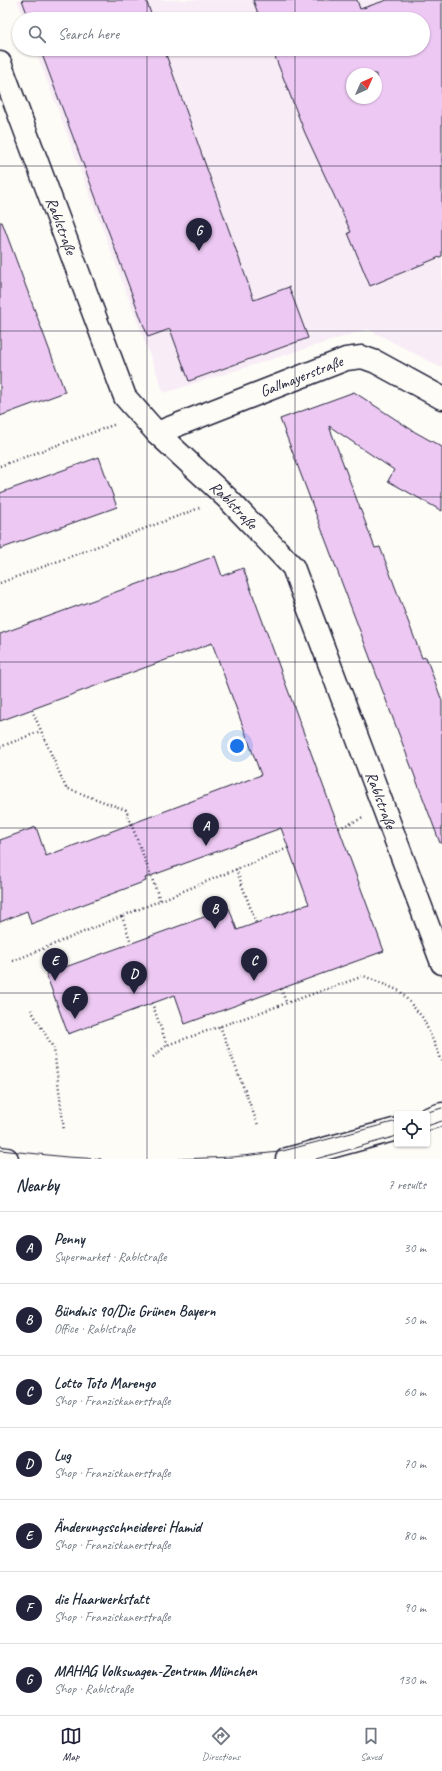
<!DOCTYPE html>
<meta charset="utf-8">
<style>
:root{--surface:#fff;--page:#f2f2f3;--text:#1f2937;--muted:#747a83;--line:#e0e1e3;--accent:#22223b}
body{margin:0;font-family:Caveat,sans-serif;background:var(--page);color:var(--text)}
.controls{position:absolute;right:12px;bottom:12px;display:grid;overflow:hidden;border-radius:4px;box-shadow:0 1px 3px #0004}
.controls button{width:36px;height:36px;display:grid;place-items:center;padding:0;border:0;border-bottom:1px solid var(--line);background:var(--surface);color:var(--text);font:20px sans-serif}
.compass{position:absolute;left:346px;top:68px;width:36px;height:36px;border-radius:50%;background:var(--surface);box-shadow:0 1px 3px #0004;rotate:45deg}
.you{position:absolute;left:237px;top:746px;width:14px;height:14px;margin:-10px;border:3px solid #fff;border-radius:50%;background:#1a73e8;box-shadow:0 0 0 6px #1a73e833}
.badge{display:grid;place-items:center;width:26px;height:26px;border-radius:50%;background:var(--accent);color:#fff;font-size:13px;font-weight:700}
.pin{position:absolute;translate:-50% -33px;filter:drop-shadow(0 1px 2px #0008)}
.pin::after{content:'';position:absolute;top:21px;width:14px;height:12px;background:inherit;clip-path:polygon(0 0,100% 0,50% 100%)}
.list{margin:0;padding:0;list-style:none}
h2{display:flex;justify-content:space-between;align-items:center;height:52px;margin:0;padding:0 16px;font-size:17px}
h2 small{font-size:13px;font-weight:400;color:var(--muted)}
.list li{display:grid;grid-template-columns:26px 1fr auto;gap:12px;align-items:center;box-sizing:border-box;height:72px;padding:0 16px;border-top:1px solid var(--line)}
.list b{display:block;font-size:15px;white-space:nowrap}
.list p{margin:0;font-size:13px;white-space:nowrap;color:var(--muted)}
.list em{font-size:13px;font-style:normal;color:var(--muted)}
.icon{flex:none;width:22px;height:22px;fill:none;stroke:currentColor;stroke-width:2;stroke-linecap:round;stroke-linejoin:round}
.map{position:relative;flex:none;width:442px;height:1159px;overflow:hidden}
.search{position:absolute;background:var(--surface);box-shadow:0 1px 3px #0004;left:12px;right:12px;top:12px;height:44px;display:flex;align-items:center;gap:10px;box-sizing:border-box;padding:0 14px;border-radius:22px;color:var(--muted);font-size:15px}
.sheet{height:556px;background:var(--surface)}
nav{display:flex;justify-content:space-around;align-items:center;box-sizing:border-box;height:56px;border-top:1px solid var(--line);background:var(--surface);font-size:11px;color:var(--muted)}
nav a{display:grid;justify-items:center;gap:2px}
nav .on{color:var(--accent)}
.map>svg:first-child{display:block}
.built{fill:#f8ecf6;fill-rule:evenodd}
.building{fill:#ecc8f2;stroke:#22223b;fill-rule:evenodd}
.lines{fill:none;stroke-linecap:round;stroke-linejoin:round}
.minor-casing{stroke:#22223b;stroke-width:25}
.major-casing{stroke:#22223b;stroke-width:25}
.path{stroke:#22223b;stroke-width:2.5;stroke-dasharray:1 3;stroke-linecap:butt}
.minor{stroke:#fdfcf7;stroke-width:22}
.major{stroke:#fdfcf7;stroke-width:22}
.tram{stroke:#22223b;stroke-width:1}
.grid{fill:none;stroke:#22223b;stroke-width:1;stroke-opacity:0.55}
.labels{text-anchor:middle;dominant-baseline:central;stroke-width:4;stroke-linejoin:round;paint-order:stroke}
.street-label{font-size:16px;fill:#22223b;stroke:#fdfcf7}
</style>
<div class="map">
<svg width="442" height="1159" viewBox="0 0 442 1159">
<rect width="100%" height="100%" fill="#fdfcf7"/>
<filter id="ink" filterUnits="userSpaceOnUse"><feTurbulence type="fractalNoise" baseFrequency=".025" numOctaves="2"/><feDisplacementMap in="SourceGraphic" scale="8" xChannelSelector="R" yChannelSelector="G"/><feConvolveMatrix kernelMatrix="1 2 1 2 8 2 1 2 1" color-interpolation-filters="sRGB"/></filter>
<g filter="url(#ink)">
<!-- built -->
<path class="built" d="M 17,0 L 442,0 L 442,368 L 368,329 L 164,393 L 35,49 L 423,49 L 423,19 L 24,19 ZM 352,74 L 376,74 L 376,98 L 352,98 Z"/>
<!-- building -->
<g class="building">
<polygon points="22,0 146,0 153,19 29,19"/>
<path d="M 253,0 L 357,0 L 360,9 L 387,0 L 442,0 L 442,256 L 370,286 L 348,233 L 351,232 L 305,133 L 272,49 L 423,49 L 423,19 L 260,19 ZM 352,74 L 376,74 L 376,98 L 352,98 Z"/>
<polygon points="40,49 164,49 254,300 289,287 308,338 189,381 170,329 148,337"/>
<polygon points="0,222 2,222 65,392 0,416"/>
<polygon points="354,392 415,432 442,447 442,511 388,481 394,470 329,426 375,548 380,547 422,658 426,657 442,701 442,843 440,843 280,419"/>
<polygon points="99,457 117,507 0,549 0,493"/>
<polygon points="215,556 222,576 243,568 384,951 185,1024 175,995 68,1034 46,974 229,908 237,930 309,904 281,828 145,878 146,881 31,924 27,911 0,922 0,840 36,827 46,856 261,775 212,643 0,721 0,634"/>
</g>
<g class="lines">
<defs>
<g id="minor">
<path id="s1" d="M 0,63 L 125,397 L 157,433 L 227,498 L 293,567 L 442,963"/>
<path id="s2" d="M 157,433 L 346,359 L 362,357 L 376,362 L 442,398"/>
</g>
<g id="major">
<polyline points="427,1119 442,1114"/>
<polyline points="0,1158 7,1159"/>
<polyline points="287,1159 397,1129"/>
</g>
</defs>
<!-- minor casing -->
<use href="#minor" class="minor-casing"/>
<!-- major casing -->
<use href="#major" class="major-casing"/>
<!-- path -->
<g class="path">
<polyline points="0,466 116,424"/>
<polyline points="0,583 202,507"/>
<polyline points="32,710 66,788 126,810 160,900"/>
<polyline points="0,747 41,731"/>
<polyline points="339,828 363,818"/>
<polyline points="236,869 256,923"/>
<polyline points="122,916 131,943"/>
<polyline points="13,961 288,848"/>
<polyline points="281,989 286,1002"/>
<polyline points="152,1003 167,1045"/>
<polyline points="31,1010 54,1049 64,1131"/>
<polyline points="220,1026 258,1125"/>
<polyline points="153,1057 167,1045 364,976 400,991 423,1018 442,1061"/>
</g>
<!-- minor -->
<use href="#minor" class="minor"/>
<!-- major -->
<use href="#major" class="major"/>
<!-- tram -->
<g class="tram">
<polyline points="421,1114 442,1108"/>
<polyline points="427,1126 442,1121"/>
<polyline points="0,1150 67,1157 101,1159"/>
<polyline points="179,1159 233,1157 279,1152 397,1121"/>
<polyline points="316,1159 397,1136"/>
</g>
</g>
</g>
<!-- grid -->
<path class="grid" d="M 147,0 L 147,19M 295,0 L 295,19M 147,49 L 147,1159M 295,49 L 295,1159M 0,166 L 442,166M 0,331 L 442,331M 0,497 L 442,497M 0,662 L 442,662M 0,828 L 442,828M 0,993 L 442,993"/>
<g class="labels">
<!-- street labels -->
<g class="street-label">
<text stroke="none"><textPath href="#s1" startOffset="174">Rablstraße</textPath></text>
<text stroke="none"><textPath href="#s2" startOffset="155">Gallmayerstraße</textPath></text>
<text stroke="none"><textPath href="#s1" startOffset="510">Rablstraße</textPath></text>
<text stroke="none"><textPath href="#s1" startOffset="845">Rablstraße</textPath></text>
</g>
</g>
</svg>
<div class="controls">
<button><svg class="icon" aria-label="locate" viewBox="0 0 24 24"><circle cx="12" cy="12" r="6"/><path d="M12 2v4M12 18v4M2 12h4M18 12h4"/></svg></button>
</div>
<svg class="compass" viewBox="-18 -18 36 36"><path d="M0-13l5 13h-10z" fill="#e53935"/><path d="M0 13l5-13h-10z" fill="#747a83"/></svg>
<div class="you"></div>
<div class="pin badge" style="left:206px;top:846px">A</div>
<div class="pin badge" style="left:215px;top:929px">B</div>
<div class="pin badge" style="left:254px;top:981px">C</div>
<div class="pin badge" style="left:134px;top:994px">D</div>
<div class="pin badge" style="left:55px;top:981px">E</div>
<div class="pin badge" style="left:75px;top:1019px">F</div>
<div class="pin badge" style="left:199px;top:251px">G</div>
<div class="search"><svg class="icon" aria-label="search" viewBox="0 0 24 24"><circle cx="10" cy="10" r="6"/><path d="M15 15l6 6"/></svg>Search here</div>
</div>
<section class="sheet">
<h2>Nearby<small>7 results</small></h2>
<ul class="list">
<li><span class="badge">A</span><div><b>Penny</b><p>Supermarket · Rablstraße</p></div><em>30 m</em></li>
<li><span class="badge">B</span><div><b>Bündnis 90/Die Grünen Bayern</b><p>Office · Rablstraße</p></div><em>50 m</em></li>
<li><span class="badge">C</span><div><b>Lotto Toto Marengo</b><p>Shop · Franziskanerstraße</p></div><em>60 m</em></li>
<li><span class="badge">D</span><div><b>Lug</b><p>Shop · Franziskanerstraße</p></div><em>70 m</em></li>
<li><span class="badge">E</span><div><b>Änderungsschneiderei Hamid</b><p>Shop · Franziskanerstraße</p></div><em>80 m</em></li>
<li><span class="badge">F</span><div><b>die Haarwerkstatt</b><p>Shop · Franziskanerstraße</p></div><em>90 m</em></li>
<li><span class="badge">G</span><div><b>MAHAG Volkswagen-Zentrum München</b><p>Shop · Rablstraße</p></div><em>130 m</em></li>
</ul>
</section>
<nav>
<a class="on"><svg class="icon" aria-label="map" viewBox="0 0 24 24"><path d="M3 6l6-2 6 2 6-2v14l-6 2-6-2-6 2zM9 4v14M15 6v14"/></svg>Map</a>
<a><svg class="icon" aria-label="directions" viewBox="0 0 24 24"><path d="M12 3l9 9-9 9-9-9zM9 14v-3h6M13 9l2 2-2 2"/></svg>Directions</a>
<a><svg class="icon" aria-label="saved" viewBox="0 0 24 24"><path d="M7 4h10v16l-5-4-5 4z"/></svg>Saved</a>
</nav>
